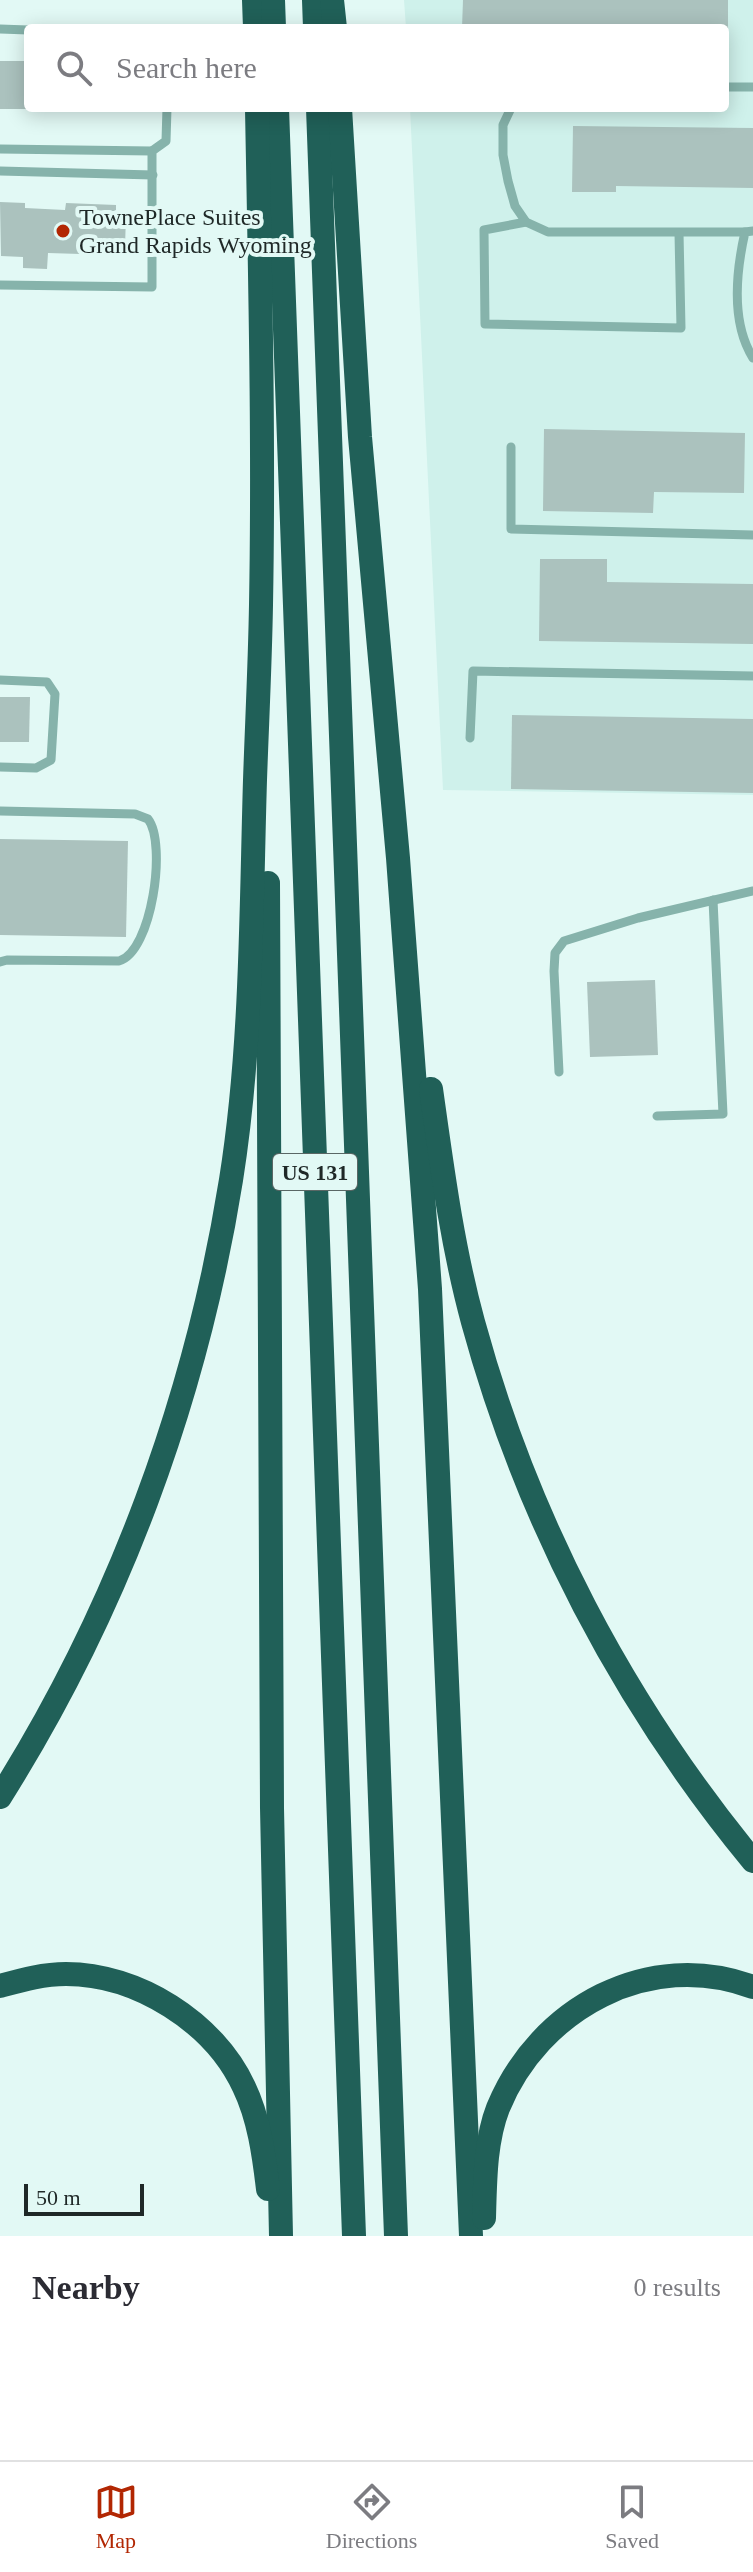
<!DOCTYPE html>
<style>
:root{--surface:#fff;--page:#f7f7f7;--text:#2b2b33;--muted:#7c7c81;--line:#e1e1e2;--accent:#b22703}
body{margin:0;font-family:"Times New Roman",serif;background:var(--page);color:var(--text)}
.scale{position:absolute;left:24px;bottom:20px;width:120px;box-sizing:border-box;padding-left:8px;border:4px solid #1f2827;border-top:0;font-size:22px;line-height:28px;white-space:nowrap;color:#1f2827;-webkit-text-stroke:6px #e2f9f5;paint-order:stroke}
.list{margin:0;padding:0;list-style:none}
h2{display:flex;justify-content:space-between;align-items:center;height:104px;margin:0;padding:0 32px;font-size:34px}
h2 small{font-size:26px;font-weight:400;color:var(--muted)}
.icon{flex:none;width:44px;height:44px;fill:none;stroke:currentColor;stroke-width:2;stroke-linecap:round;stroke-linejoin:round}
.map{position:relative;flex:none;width:753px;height:2236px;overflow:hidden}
.search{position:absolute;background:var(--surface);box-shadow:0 4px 20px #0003;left:24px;right:24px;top:24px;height:88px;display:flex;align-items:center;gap:20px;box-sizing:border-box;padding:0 28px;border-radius:8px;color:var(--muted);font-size:30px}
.sheet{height:224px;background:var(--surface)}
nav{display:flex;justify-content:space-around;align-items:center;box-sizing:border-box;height:112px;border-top:2px solid var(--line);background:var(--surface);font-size:22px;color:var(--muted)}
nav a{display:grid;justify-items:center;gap:4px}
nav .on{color:var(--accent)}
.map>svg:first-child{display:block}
.built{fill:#cff1eb}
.building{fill:#abc2be}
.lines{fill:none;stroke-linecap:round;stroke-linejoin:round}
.lane{stroke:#86b3ab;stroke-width:9}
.highway{stroke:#206058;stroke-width:24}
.poi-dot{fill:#b22703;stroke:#e2f9f5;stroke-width:3}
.labels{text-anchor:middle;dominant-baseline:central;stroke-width:8;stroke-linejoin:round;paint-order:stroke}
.shield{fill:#e2f9f5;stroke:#5a6765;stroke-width:2}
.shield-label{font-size:22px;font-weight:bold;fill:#1f2827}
.poi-label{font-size:24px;fill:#1f2827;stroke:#e2f9f5;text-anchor:start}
</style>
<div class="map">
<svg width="753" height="2236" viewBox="0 0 753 2236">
<rect width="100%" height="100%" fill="#e2f9f5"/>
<!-- built -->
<polygon class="built" points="404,0 753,0 753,795 443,790 410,108 725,108 725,28 406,28"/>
<!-- building -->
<g class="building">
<polygon points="463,0 728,0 728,28 462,28"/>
<rect x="0" y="61" width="28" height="48"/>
<polygon points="573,126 753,128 753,188 616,186 616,192 572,192"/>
<polygon points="0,202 25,203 25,208 65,210 66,203 116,205 116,214 126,214 125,248 113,247 113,255 48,253 47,269 23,268 23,257 1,256"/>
<polygon points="544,429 745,433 744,493 654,492 653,513 543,511"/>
<polygon points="540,559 607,559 607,582 753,584 753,644 539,641"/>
<polygon points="0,697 30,697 29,742 0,742"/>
<polygon points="512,715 753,719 753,793 511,789"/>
<polygon points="0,839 128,841 126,937 0,935"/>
<polygon points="655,980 658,1055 590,1057 587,982"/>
</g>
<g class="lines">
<!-- lane -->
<g class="lane">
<polyline points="0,29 28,30"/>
<polyline points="725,87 753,87"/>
<polyline points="511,108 503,125 503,155 508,181 515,206 526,222 548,232 745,232"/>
<polyline points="0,149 152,151"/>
<polyline points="0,171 153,175"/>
<polyline points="526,222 484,230 485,324 681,328 679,233"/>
<path d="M 753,231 L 745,232 C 736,272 731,323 753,358"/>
<polyline points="0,285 152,287 152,151 166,141 167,108"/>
<polyline points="511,447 511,529 753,535"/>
<polyline points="0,680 47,682 55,694 51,760 36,768 0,767"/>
<polyline points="470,738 473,671 753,676"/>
<path d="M 0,811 L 135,814 L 148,819 C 167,843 152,952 119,961 L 7,960 L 0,962"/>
<polyline points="559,1072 554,971 555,953 564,941 638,918 753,891"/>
<polyline points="657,1116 723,1114 713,900"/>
</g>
<!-- highway -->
<g class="highway">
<polyline points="254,0 255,28"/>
<polyline points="273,0 274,28"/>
<polyline points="314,0 315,28"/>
<polyline points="332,0 335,28"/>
<polyline points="277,108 354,2236"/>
<polyline points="318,108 396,2236"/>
<polyline points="340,108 360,437 398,858 430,1289 471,2236"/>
<polyline points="268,883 272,1808 281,2236"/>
<path d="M 431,1089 C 442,1167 452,1245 473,1322 C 527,1520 623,1703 753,1861"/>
<path d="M 0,1797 C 118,1610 196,1399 231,1180 C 252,1048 251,913 255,780 C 257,722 260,664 261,605 C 264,440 260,274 257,108"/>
<path d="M 0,1986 C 22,1980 43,1974 66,1974 C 137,1974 214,2022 244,2087 C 259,2118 264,2155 268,2189"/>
<path d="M 484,2218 C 485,2183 485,2141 498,2108 C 539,2008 649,1948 753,1987"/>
</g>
</g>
<!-- markers -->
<circle class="poi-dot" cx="63" cy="231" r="8"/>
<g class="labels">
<!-- shield labels -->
<rect class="shield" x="273" y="1154" width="84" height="36" rx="6"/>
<g class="shield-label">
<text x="315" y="1172">US 131</text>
</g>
<!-- poi labels -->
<g class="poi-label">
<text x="79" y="217">TownePlace Suites<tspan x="79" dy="28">Grand Rapids Wyoming</tspan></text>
</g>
</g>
</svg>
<div class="scale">50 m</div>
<div class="search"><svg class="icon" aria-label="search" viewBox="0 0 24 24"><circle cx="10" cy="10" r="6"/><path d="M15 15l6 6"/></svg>Search here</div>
</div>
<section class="sheet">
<h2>Nearby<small>0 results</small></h2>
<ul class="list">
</ul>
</section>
<nav>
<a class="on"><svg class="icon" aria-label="map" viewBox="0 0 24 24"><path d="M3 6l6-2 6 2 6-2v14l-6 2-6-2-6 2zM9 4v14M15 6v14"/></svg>Map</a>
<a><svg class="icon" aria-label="directions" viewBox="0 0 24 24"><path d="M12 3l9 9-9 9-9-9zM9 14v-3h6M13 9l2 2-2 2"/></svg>Directions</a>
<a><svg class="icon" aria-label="saved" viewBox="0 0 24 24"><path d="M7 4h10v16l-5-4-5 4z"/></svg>Saved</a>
</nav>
